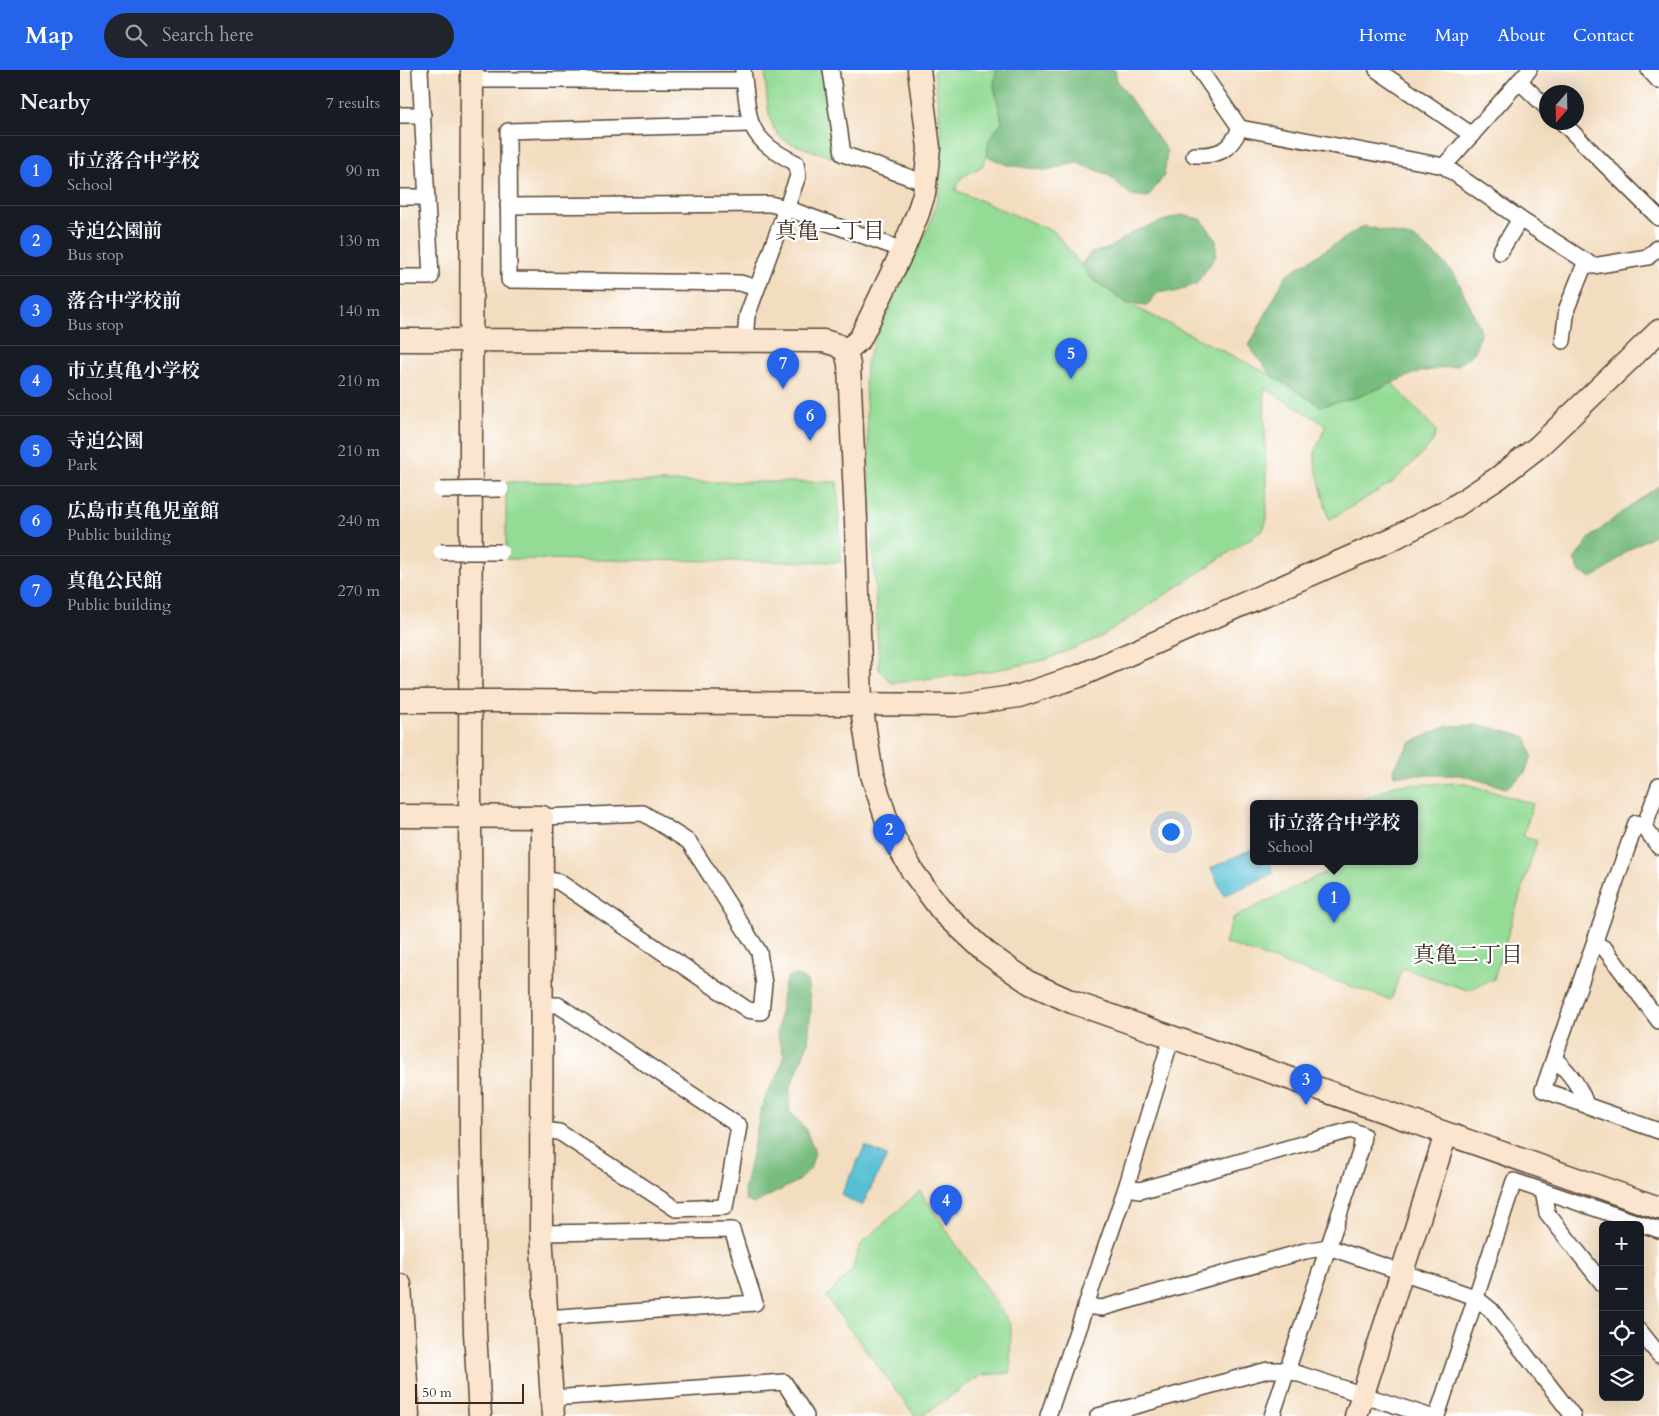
<!DOCTYPE html>
<meta charset="utf-8">
<style>
:root{--surface:#171b24;--page:#20242c;--text:#f1f3f6;--muted:#9ea1a6;--line:#363941;--accent:#2563eb}
body{margin:0;font-family:Cardo,"Noto Serif JP",serif;background:var(--page);color:var(--text)}
.controls{position:absolute;right:15px;bottom:15px;display:grid;overflow:hidden;border-radius:8px;box-shadow:0 5px 20px #0002}
.controls button{width:45px;height:45px;display:grid;place-items:center;padding:0;border:0;border-bottom:1px solid var(--line);background:var(--surface);color:var(--text);font:25px sans-serif}
.compass{position:absolute;left:1139px;top:15px;width:45px;height:45px;border-radius:50%;background:var(--surface);box-shadow:0 5px 20px #0002;rotate:200deg}
.scale{position:absolute;left:15px;bottom:12px;width:109px;box-sizing:border-box;padding-left:5px;border:2px solid #3b2a1e;border-top:0;font-size:14px;line-height:18px;white-space:nowrap;color:#3b2a1e;-webkit-text-stroke:4px #fff;paint-order:stroke}
.you{position:absolute;left:770px;top:761px;width:18px;height:18px;margin:-12px;border:4px solid #fff;border-radius:50%;background:#1a73e8;box-shadow:0 0 0 8px #1a73e833}
.badge{display:grid;place-items:center;width:32px;height:32px;border-radius:50%;background:var(--accent);color:#fff;font-size:16px;font-weight:700}
.pin{position:absolute;translate:-50% -41px;filter:drop-shadow(0 1px 2px #0008)}
.pin::after{content:'';position:absolute;top:26px;width:18px;height:15px;background:inherit;clip-path:polygon(0 0,100% 0,50% 100%)}
.popup{position:absolute;left:850px;top:730px;width:168px;height:65px;box-sizing:border-box;display:grid;place-content:center;border-radius:8px;background:var(--surface);filter:drop-shadow(0 1px 4px #0005);font-size:16px;white-space:nowrap;color:var(--muted)}
.popup b{font-size:19px;color:var(--text)}
.popup::after{content:'';position:absolute;left:50%;top:100%;margin-left:-10px;border:10px solid transparent;border-top-color:var(--surface)}
.list{margin:0;padding:0;list-style:none}
h2{display:flex;justify-content:space-between;align-items:center;height:65px;margin:0;padding:0 20px;font-size:21px}
h2 small{font-size:16px;font-weight:400;color:var(--muted)}
.list li{display:grid;grid-template-columns:32px 1fr auto;gap:15px;align-items:center;box-sizing:border-box;height:70px;padding:0 20px;border-top:1px solid var(--line)}
.list b{display:block;font-size:19px;white-space:nowrap}
.list p{margin:0;font-size:16px;white-space:nowrap;color:var(--muted)}
.list em{font-size:16px;font-style:normal;color:var(--muted)}
.icon{flex:none;width:28px;height:28px;fill:none;stroke:currentColor;stroke-width:2;stroke-linecap:round;stroke-linejoin:round}
.map{position:relative;flex:none;width:1259px;height:1346px;overflow:hidden}
header{display:flex;align-items:center;gap:30px;box-sizing:border-box;height:70px;padding:0 25px;background:var(--accent);color:#fff}
header strong{font-size:24px}
nav{display:flex;gap:28px;margin-inline-start:auto;font-size:18px}
.search{width:350px;height:45px;background:var(--page);display:flex;align-items:center;gap:12px;box-sizing:border-box;padding:0 18px;border-radius:28px;color:var(--muted);font-size:19px}
main{display:flex}
aside{flex:1;background:var(--surface)}
.map>svg:first-child{display:block}
.green{fill:#94dc96;stroke:#68835a}
.forest{fill:#77bc7f;stroke:#59734e}
.water{fill:#57bfd4;stroke:#497479}
.lines{fill:none;stroke-linecap:round;stroke-linejoin:round}
.street-casing{stroke:#574536;stroke-width:18}
.secondary-casing{stroke:#574536;stroke-width:25}
.street{stroke:#fff;stroke-width:15}
.secondary{stroke:#fbe5cf;stroke-width:22}
.street-bridge-casing{stroke:#574536;stroke-width:18;stroke-linecap:butt}
.secondary-bridge-casing{stroke:#574536;stroke-width:25;stroke-linecap:butt}
.street-bridge{stroke:#fff;stroke-width:15}
.secondary-bridge{stroke:#fbe5cf;stroke-width:22}
.labels{text-anchor:middle;dominant-baseline:central;stroke-width:4.5;stroke-linejoin:round;paint-order:stroke}
.neighbourhood-label{font-size:22px;fill:#3b2a1e;stroke:#fff}
</style>
<header>
<strong>Map</strong>
<div class="search"><svg class="icon" aria-label="search" viewBox="0 0 24 24"><circle cx="10" cy="10" r="6"/><path d="M15 15l6 6"/></svg>Search here</div>
<nav><a>Home</a><a>Map</a><a>About</a><a>Contact</a></nav>
</header>
<main>
<aside>
<h2>Nearby<small>7 results</small></h2>
<ul class="list">
<li><span class="badge">1</span><div><b>市立落合中学校</b><p>School</p></div><em>90 m</em></li>
<li><span class="badge">2</span><div><b>寺迫公園前</b><p>Bus stop</p></div><em>130 m</em></li>
<li><span class="badge">3</span><div><b>落合中学校前</b><p>Bus stop</p></div><em>140 m</em></li>
<li><span class="badge">4</span><div><b>市立真亀小学校</b><p>School</p></div><em>210 m</em></li>
<li><span class="badge">5</span><div><b>寺迫公園</b><p>Park</p></div><em>210 m</em></li>
<li><span class="badge">6</span><div><b>広島市真亀児童館</b><p>Public building</p></div><em>240 m</em></li>
<li><span class="badge">7</span><div><b>真亀公民館</b><p>Public building</p></div><em>270 m</em></li>
</ul>
</aside>
<div class="map">
<svg width="1259" height="1346" viewBox="0 0 1259 1346">
<rect width="100%" height="100%" fill="#fff"/>
<filter id="ink" filterUnits="userSpaceOnUse"><feTurbulence type="fractalNoise" baseFrequency=".02" numOctaves="2"/><feDisplacementMap in="SourceGraphic" scale="10" xChannelSelector="R" yChannelSelector="G"/><feConvolveMatrix kernelMatrix="1 2 1 2 8 2 1 2 1" color-interpolation-filters="sRGB"/></filter>
<filter id="wash" filterUnits="userSpaceOnUse"><feTurbulence type="fractalNoise" baseFrequency=".0096" numOctaves="4" result="noise"/><feDisplacementMap in="SourceGraphic" scale="20" xChannelSelector="R" yChannelSelector="G"/><feGaussianBlur stdDeviation="1.12" result="paint"/><feColorMatrix in="noise" values="0 0 0 0 0 0 0 0 0 0 0 0 0 0 0 0 0 1.4 0 .05"/><feComposite in="paint" operator="in"/></filter>
<g filter="url(#wash)">
<rect width="100%" height="100%" fill="#f3ddc0"/>
<!-- green -->
<g class="green">
<path d="M 365,0 L 422,0 L 436,89 C 421,83 398,77 384,70 C 365,58 367,20 365,0 Z"/>
<path d="M 534,0 L 596,0 L 594,16 L 602,52 L 589,70 L 587,86 L 583,96 L 562,107 L 555,120 L 655,162 L 692,209 L 727,233 L 871,305 L 921,336 L 958,327 L 992,313 L 1037,361 L 1031,375 L 993,412 L 929,450 L 915,394 L 915,382 L 926,355 L 864,318 L 867,449 L 863,460 L 701,567 L 645,590 L 591,601 L 492,613 L 479,600 L 465,312 L 466,294 L 474,271 L 529,156 C 535,139 540,121 541,103 C 545,70 537,34 534,0 Z"/>
<polygon points="106,412 437,412 441,492 106,489"/>
<polygon points="1063,713 1133,734 1123,766 1137,771 1094,909 1067,920 1002,898 991,930 825,873 833,848 946,792 1014,792 1014,734 954,734 995,715"/>
<polygon points="520,1121 611,1255 610,1303 581,1305 522,1346 515,1346 426,1227 452,1200 460,1175"/>
</g>
<!-- forest -->
<g class="forest">
<polygon points="596,0 715,0 717,10 767,81 764,106 748,127 731,125 707,104 677,93 645,100 607,95 587,86 589,70 602,52 594,16"/>
<polygon points="780,145 801,149 816,169 816,186 796,214 775,222 759,221 747,235 727,233 692,209 681,195 690,183 708,179 733,162"/>
<polygon points="964,156 1014,168 1042,191 1056,207 1081,260 1075,282 1058,295 1016,303 958,327 921,336 871,305 849,276 886,205"/>
<polygon points="1259,416 1259,462 1228,480 1204,501 1191,508 1180,502 1174,490 1190,468 1223,441"/>
<polygon points="1081,655 1126,667 1132,686 1125,703 1106,718 1061,705 994,705 993,698 1010,673 1047,656"/>
<polygon points="396,905 407,911 411,937 408,973 390,1019 389,1041 405,1058 415,1082 410,1099 398,1111 353,1134 346,1130 344,1122 361,1040 367,1023 380,1001 384,986 377,964 384,917 388,907"/>
</g>
<!-- water -->
<g class="water">
<polygon points="854,778 854,792 869,792 874,803 824,826 811,798"/>
<polygon points="465,1076 487,1086 462,1136 441,1125"/>
</g>
</g>
<g filter="url(#ink)">
<g class="lines">
<defs>
<g id="street">
<path d="M 343,0 C 345,13 347,45 352,55 C 360,74 378,84 396,93 L 398,106 L 347,246 L 345,270"/>
<polyline points="431,0 443,84 526,113"/>
<polyline points="800,0 840,58 1044,96 1120,149 1193,196 1248,187 1259,177"/>
<polyline points="977,0 1072,65"/>
<polyline points="1249,0 1259,11"/>
<polyline points="72,10 344,10"/>
<polyline points="1119,11 1146,37"/>
<polyline points="0,45 23,45"/>
<polyline points="1162,52 1259,148"/>
<polyline points="351,54 108,61 109,210 340,213 357,218"/>
<path d="M 794,85 C 818,86 830,81 840,58"/>
<polyline points="1044,96 1129,0"/>
<polyline points="0,127 27,127"/>
<polyline points="108,136 370,134 386,138 503,180"/>
<polyline points="1100,182 1120,149"/>
<polyline points="0,207 31,207 20,0"/>
<polyline points="1163,271 1167,238 1186,191"/>
<polyline points="1244,757 1259,716"/>
<polyline points="1259,777 1244,757 1236,753 1143,1020 1259,1061"/>
<polyline points="141,808 159,812 348,940 361,942 364,914 359,882 289,772 243,743 142,747"/>
<polyline points="1195,873 1205,879 1259,951"/>
<path d="M 1155,989 C 1168,1001 1181,1018 1186,1035"/>
<polyline points="141,1060 159,1062 276,1139 325,1137 339,1056 158,935 141,935"/>
<polyline points="726,1118 740,1120 951,1060 963,1065 961,1079 872,1346"/>
<polyline points="1143,1121 1147,1143 1203,1214"/>
<polyline points="141,1163 332,1160 355,1233 146,1248"/>
<polyline points="686,1236 702,1238 905,1181 928,1177 1075,1227 1091,1240 1173,1346"/>
<polyline points="1240,1261 1259,1285"/>
<polyline points="152,1328 384,1312 406,1346"/>
<polyline points="648,1346 726,1118 772,966"/>
<polyline points="698,1346 868,1300 887,1300 1028,1346"/>
<polyline points="1037,1346 1114,1111 1259,1160"/>
</g>
<g id="secondary">
<polyline points="72,0 70,717 71,1076 75,1262 80,1346"/>
<polyline points="0,270 424,271 437,275 446,281 449,295 456,450 461,634 472,705 491,763 513,802 542,841 587,883 601,893 630,913 672,932 1259,1138"/>
<polyline points="446,281 460,269 503,180 518,143 524,124 529,78 519,0"/>
<polyline points="0,631 24,631"/>
<polyline points="112,631 556,635 619,626 679,606 994,468 1054,437 1098,408 1138,377 1259,261"/>
<polyline points="0,746 142,747 141,1163 153,1346"/>
<polyline points="0,1215 8,1346"/>
<polyline points="956,1346 1046,1064"/>
</g>
</defs>
<!-- street casing -->
<use href="#street" class="street-casing"/>
<!-- secondary casing -->
<use href="#secondary" class="secondary-casing"/>
<!-- street -->
<use href="#street" class="street"/>
<!-- secondary -->
<use href="#secondary" class="secondary"/>
<defs>
<g id="street-bridge">
<polyline points="41,420 101,419"/>
<polyline points="41,482 101,482"/>
</g>
<polyline id="secondary-bridge" points="24,631 112,631"/>
</defs>
<!-- street-bridge casing -->
<use href="#street-bridge" class="street-bridge-casing"/>
<!-- secondary-bridge casing -->
<use href="#secondary-bridge" class="secondary-bridge-casing"/>
<!-- street-bridge -->
<use href="#street-bridge" class="street-bridge"/>
<!-- secondary-bridge -->
<use href="#secondary-bridge" class="secondary-bridge"/>
</g>
</g>
<g class="labels">
<!-- neighbourhood labels -->
<g class="neighbourhood-label">
<text x="430" y="161">真亀一丁目</text>
<text x="1068" y="885">真亀二丁目</text>
</g>
</g>
</svg>
<div class="controls">
<button>+</button>
<button>−</button>
<button><svg class="icon" aria-label="locate" viewBox="0 0 24 24"><circle cx="12" cy="12" r="6"/><path d="M12 2v4M12 18v4M2 12h4M18 12h4"/></svg></button>
<button><svg class="icon" aria-label="layers" viewBox="0 0 24 24"><path d="M12 4l9 5-9 5-9-5zM3 14l9 5 9-5"/></svg></button>
</div>
<svg class="compass" viewBox="-18 -18 36 36"><path d="M0-13l5 13h-10z" fill="#e53935"/><path d="M0 13l5-13h-10z" fill="#9ea1a6"/></svg>
<div class="scale">50 m</div>
<div class="you"></div>
<div class="pin badge" style="left:934px;top:853px">1</div>
<div class="popup"><b>市立落合中学校</b>School</div>
<div class="pin badge" style="left:489px;top:785px">2</div>
<div class="pin badge" style="left:906px;top:1035px">3</div>
<div class="pin badge" style="left:546px;top:1156px">4</div>
<div class="pin badge" style="left:671px;top:309px">5</div>
<div class="pin badge" style="left:410px;top:371px">6</div>
<div class="pin badge" style="left:383px;top:319px">7</div>
</div>
</main>
